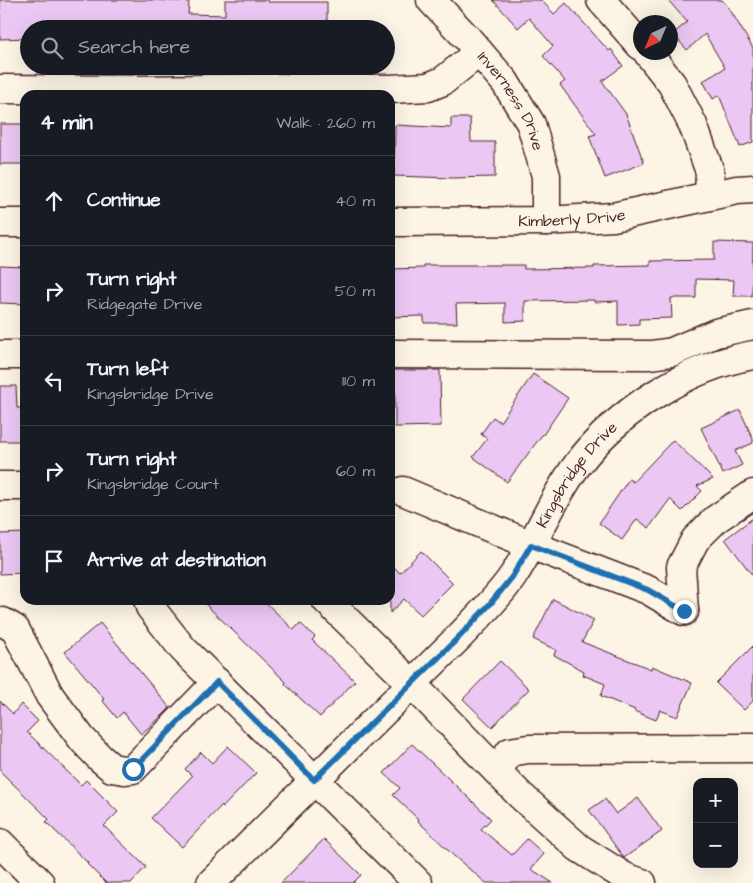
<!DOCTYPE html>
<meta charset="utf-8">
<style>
:root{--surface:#171b24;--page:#242831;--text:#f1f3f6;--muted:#9ea1a6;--line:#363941}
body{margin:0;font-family:"Architects Daughter",sans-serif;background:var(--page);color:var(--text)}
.controls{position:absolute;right:15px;bottom:15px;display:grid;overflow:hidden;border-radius:10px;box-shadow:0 5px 20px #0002}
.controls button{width:45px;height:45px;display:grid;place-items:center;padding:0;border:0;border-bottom:1px solid var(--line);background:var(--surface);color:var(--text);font:25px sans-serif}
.compass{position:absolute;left:633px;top:15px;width:45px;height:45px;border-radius:50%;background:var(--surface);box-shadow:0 5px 20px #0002;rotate:224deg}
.stop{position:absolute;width:15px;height:15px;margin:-11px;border:4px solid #1f6fb2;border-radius:50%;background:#fff}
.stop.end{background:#1f6fb2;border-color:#fff;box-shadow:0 1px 5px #0008}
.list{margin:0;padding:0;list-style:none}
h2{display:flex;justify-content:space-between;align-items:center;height:65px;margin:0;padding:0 20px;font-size:21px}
h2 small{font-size:16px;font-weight:400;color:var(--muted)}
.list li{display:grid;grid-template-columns:32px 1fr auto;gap:15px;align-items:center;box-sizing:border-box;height:90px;padding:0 20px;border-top:1px solid var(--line)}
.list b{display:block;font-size:19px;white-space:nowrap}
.list p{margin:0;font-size:16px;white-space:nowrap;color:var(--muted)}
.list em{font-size:16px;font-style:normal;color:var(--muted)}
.icon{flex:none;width:28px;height:28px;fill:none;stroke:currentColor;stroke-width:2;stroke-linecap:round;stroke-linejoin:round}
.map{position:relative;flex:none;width:753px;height:883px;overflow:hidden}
.search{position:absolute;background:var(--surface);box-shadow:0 5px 20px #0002;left:20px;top:20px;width:375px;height:55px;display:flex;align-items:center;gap:12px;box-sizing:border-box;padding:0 18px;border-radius:28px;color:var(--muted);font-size:19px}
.panel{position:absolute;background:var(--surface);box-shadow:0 5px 20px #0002;left:20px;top:90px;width:375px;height:515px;border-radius:15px}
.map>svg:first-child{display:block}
.building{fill:#ebc8f4;stroke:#4a1f2b}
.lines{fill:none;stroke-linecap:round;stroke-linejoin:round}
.minor-casing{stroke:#4a1f2b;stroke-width:31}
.minor{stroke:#fcf5e5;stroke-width:28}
.route{stroke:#1f6fb2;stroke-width:6}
.labels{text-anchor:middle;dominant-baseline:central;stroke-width:4;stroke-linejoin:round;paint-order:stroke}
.street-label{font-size:16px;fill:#4a1f2b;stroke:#fcf5e5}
</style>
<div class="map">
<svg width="753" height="883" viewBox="0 0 753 883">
<rect width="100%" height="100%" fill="#fcf5e5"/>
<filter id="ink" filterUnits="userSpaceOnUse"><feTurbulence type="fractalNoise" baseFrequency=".02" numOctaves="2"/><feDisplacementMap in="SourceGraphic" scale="10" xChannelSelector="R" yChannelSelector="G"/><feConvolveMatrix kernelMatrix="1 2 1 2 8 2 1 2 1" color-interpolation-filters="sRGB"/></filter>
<g filter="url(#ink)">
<!-- building -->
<g class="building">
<polygon points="0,0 155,0 189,2 188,14 225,15 225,0 268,0 268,2 327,2 327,29 29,29 29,38 0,39"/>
<polygon points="493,0 541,0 554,14 566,3 609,51 611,49 623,66 602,81 626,114 644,163 605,178 589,136 596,134 560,85 565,81 543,56 553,46 529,18 518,28"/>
<polygon points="668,0 722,0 729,8 753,48 753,142 740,147 719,95 713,99 703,81 725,68 705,34 687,50 673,34 687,22"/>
<polygon points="451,118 470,118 471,142 495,142 495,177 452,178 394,176 395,125 451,128"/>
<rect x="0" y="124" width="25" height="40"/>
<polygon points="714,242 753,243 752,296 733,296 734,280 696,279 696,298 671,298 672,318 639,319 639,324 618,325 618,301 594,302 594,300 525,301 525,321 505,322 505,303 456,304 457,323 424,323 424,316 390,317 390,269 423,268 423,265 524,265 524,269 594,268 594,266 650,265 650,261 714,260"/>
<polygon points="0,266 25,267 25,304 0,303"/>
<polygon points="390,370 440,370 441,426 395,427 395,391 390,391"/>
<polygon points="533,374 568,398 543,435 542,435 507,482 473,457 487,439 481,434 493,417 500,422"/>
<polygon points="0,386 16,386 17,408 25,408 25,441 0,441"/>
<polygon points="740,410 753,439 753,443 735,451 742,465 723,474 701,428"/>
<polygon points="673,440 713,479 697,486 702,491 682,511 670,499 649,528 637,519 622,540 599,523 629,479 633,482"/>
<polygon points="753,518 753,576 725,539"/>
<polygon points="25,533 25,573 0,574 0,534"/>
<polygon points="421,551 453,583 421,615 404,599 390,613 390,563 400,573"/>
<polygon points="553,599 594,620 582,642 651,669 652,666 692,683 677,717 660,710 656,720 634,711 635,710 601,696 605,684 583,675 584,671 554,655 556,650 533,639"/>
<polygon points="201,600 263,600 294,630 300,623 315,637 312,640 355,681 320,717 285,684 286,682"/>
<polygon points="100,623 170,708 162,716 141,734 123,712 117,718 102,700 104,699 65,652"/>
<polygon points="753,646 753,701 744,710 716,683"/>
<polygon points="500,661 529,689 492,727 463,699"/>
<polygon points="0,701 13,714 21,704 38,721 27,732 81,785 86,780 118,812 104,826 146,867 131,883 106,883 87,864 88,863 46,822 49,819 0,771"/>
<polygon points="412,744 491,819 481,829 512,855 527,839 544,854 531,869 553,883 486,883 455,857 418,821 419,820 393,795 400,788 384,773"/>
<polygon points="228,746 256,773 223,807 222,805 182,847 151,818 192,776 185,769 201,752 212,763"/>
<polygon points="638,798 662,831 624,858 589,810 605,799 616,814"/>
<polygon points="324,839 361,875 353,883 281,883"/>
</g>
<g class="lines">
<defs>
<g id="minor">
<path id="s1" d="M 431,0 L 467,38 L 505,82 L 531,124 L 546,176 L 546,221"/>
<polyline points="601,0 640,45"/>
<polyline points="647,52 672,84 693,125 710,172 709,196"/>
<polyline points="0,89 132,90 277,88 390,89 428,87 443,81 479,52"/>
<path id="s2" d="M 390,222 L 546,221 L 613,217 L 737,190 L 753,189"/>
<polyline points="0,223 25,223"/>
<polyline points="390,354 651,355 672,352 716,333 753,325"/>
<polyline points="0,355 25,355"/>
<polyline points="0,486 25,486"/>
<polyline points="403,491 531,545 648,590 684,611"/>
<polyline points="148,600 150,607 183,649 418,883"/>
<polyline points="326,600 411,683 520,795 579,848 625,877 642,883"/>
<polyline points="684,611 681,567 695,540 716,519 753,494"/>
<polyline points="0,622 3,622 15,629 50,696 82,739 100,758 112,768 124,770 133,769 217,682"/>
<polyline points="497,771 510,752 528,749 753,748"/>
<polyline points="0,843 40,883"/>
<path id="s3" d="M 211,883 L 460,636 C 478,617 498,598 513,576 C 537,540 552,498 578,464 C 619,410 687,367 753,355"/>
</g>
</defs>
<!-- minor casing -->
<use href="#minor" class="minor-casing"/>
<!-- minor -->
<use href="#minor" class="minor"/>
</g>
</g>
<g class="lines" filter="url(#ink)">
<!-- route -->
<polyline class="route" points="133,769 217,682 314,780 460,636 490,604 512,577 531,545 648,590 684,611"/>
</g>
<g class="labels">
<!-- street labels -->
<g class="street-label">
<text stroke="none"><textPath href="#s1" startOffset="130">Inverness Drive</textPath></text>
<text stroke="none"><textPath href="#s2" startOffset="182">Kimberly Drive</textPath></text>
<text stroke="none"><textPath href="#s3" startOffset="551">Kingsbridge Drive</textPath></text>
</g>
</g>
</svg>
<div class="controls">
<button>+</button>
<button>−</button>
</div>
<svg class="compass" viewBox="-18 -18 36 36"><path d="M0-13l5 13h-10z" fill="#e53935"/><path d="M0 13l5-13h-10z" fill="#9ea1a6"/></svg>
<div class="stop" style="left:133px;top:769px"></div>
<div class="stop end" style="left:684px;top:611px"></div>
<div class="search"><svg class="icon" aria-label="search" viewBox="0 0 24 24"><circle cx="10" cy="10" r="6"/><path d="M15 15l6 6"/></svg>Search here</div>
<section class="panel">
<h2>4 min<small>Walk · 260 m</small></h2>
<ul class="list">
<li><svg class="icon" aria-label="ahead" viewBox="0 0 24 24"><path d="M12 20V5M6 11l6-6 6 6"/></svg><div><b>Continue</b></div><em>40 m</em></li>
<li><svg class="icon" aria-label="right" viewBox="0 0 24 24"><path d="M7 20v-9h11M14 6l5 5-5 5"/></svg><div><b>Turn right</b><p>Ridgegate Drive</p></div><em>50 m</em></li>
<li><svg class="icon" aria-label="left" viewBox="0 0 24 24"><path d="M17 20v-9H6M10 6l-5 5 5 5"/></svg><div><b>Turn left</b><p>Kingsbridge Drive</p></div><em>110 m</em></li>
<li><svg class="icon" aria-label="right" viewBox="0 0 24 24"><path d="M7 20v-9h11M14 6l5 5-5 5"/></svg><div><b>Turn right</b><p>Kingsbridge Court</p></div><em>60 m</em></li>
<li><svg class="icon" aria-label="arrive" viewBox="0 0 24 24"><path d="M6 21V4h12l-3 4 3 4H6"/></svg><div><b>Arrive at destination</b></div></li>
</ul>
</section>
</div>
